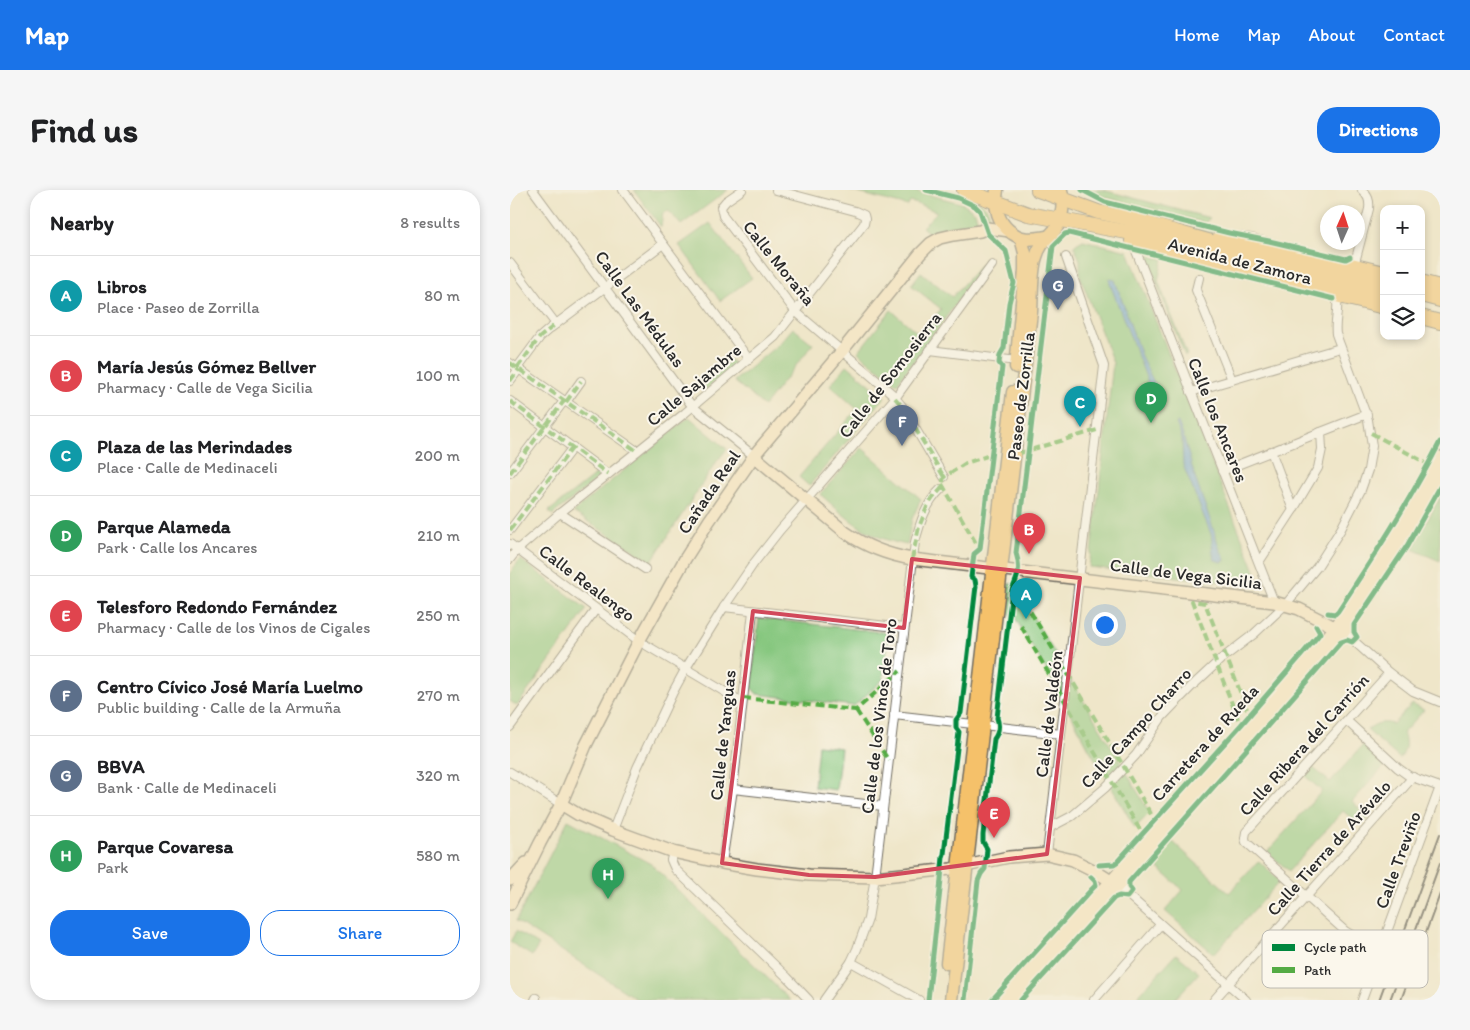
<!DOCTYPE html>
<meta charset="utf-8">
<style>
:root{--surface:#fff;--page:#f6f6f6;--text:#202124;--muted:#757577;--line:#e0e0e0;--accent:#1a73e8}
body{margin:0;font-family:Itim,sans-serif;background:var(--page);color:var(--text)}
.controls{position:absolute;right:15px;top:15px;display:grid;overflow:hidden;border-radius:10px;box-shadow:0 2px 8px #0003}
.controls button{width:45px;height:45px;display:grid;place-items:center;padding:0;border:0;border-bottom:1px solid var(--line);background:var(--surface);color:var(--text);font:25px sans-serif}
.compass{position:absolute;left:810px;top:15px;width:45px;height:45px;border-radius:50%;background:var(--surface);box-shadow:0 2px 8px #0003;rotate:3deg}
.you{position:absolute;left:594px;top:434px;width:18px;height:18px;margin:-12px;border:4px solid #fff;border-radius:50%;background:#1a73e8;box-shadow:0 0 0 8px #1a73e833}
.badge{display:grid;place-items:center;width:32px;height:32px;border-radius:50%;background:var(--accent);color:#fff;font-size:16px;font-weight:700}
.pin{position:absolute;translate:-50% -41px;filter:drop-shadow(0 1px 2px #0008)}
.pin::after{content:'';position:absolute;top:26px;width:18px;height:15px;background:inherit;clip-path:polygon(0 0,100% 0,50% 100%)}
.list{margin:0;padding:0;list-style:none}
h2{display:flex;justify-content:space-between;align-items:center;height:65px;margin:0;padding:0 20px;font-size:21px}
h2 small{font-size:16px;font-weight:400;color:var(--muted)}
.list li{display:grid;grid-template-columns:32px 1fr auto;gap:15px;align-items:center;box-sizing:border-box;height:80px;padding:0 20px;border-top:1px solid var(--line)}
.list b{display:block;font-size:19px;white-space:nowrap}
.list p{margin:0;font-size:16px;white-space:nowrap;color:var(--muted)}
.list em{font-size:16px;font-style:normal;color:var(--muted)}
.actions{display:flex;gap:10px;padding:15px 20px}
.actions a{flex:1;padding:11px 0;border:1px solid var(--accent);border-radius:20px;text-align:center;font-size:18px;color:var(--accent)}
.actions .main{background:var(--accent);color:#fff}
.icon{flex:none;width:28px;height:28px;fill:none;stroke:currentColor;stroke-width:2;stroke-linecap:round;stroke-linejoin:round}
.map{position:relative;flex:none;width:930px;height:810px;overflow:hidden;border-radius:20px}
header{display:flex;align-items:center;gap:30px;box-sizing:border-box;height:70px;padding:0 25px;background:var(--accent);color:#fff}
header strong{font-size:24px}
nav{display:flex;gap:28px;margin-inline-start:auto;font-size:18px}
.intro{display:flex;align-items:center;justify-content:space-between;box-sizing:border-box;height:120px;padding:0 30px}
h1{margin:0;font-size:35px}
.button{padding:12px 22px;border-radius:20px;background:var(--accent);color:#fff;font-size:18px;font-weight:700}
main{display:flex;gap:30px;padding:0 30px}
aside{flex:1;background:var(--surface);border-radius:20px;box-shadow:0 2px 8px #0003}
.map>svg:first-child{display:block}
.green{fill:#86c77f;stroke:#587955}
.water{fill:#66a3d8;stroke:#486782}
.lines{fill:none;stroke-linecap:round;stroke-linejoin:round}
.street-casing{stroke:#706c62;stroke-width:10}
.secondary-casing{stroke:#706c62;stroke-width:14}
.primary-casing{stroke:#706c62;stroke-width:15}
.highway-casing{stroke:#706c62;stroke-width:16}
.street{stroke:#fff;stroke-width:8}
.secondary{stroke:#fbe6c4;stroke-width:11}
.primary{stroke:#f5c16b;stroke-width:12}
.highway{stroke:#f5c16b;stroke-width:14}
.rail{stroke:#2b2b2b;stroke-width:2}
.quiet{stroke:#54ab44;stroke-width:4;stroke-dasharray:8 4;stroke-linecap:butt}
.cycleway-casing{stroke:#fbf7ec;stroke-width:8}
.cycleway{stroke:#00873e;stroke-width:5}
.marked{fill:none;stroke:#d1495b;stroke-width:4;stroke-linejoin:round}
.labels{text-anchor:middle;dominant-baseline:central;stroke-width:4;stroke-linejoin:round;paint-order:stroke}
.street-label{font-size:18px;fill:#2b2b2b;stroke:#fbf7ec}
.key{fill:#fbf7ec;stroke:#bdbab2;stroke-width:1}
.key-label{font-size:14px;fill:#2b2b2b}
</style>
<header>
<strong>Map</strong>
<nav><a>Home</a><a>Map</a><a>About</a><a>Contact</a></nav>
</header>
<div class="intro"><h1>Find us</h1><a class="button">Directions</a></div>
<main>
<aside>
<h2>Nearby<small>8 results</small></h2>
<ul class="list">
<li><span class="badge" style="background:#0f9aa8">A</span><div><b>Libros</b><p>Place · Paseo de Zorrilla</p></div><em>80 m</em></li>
<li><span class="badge" style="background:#e0444e">B</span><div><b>María Jesús Gómez Bellver</b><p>Pharmacy · Calle de Vega Sicilia</p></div><em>100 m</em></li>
<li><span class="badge" style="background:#0f9aa8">C</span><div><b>Plaza de las Merindades</b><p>Place · Calle de Medinaceli</p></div><em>200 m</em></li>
<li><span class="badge" style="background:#2e9e5b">D</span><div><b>Parque Alameda</b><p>Park · Calle los Ancares</p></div><em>210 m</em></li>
<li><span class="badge" style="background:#e0444e">E</span><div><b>Telesforo Redondo Fernández</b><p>Pharmacy · Calle de los Vinos de Cigales</p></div><em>250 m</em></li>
<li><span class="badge" style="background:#5c6f8a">F</span><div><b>Centro Cívico José María Luelmo</b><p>Public building · Calle de la Armuña</p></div><em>270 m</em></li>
<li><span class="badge" style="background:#5c6f8a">G</span><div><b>BBVA</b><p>Bank · Calle de Medinaceli</p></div><em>320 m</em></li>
<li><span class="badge" style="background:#2e9e5b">H</span><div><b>Parque Covaresa</b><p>Park</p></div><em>580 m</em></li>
</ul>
<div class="actions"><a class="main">Save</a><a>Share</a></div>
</aside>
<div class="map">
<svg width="930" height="810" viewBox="0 0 930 810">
<rect width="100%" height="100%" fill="#fbf7ec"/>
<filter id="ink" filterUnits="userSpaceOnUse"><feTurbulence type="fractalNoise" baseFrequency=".02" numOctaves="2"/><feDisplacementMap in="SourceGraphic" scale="10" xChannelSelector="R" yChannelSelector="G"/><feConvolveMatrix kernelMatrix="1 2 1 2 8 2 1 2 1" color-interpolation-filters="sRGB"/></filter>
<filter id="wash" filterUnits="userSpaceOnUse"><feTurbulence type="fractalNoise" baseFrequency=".0096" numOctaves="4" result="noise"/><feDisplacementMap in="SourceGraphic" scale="20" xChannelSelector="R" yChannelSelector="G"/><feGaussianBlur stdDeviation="1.12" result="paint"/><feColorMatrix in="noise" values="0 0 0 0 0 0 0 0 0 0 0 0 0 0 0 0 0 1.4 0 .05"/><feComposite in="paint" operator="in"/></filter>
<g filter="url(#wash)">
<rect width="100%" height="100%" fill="#efe6c9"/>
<!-- green -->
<g class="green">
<polygon points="124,0 218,0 171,35 159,21 153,23 151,37"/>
<polygon points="337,0 401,0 454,14 465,22 469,34 420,44 412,37 427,22 408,14 400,12 398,16"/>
<path d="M 435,0 C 447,1 494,15 474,33 C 473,29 472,24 470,21 C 463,10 445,7 434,4 Z"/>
<polygon points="582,0 593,0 700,28 695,33 594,7 581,2"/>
<polygon points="596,13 724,46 688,40 594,16"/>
<polygon points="200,33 242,88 210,111 169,55"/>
<polygon points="573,50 618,61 749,391 749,396 579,377 589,300 603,173 570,86 570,70 564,56 566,54"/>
<polygon points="636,65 653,69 648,91 677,165 675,166"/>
<polygon points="471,74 472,78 387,194 348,162 381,120 409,144 431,119 401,95 411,82 442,107"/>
<polygon points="283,138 303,154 254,216 224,191 270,153"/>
<polygon points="221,170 225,175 194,201 189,195"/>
<polygon points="337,175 375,207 299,296 289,287 347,219 320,195"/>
<polygon points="179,227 217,259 207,271 141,372 63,322"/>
<path d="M 352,258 L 411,309 L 402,329 L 397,355 C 356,347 340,331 310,304 Z"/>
<polygon points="89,282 89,288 42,325 39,321"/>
<polygon points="930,307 930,371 902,359"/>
<polygon points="10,369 77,419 7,516 0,511 0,383"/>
<polygon points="498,394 503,394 604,561 637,618 641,622 625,638 578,557 545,494 505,428 496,421"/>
<polygon points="249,428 379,443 373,490 344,516 247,504 241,497"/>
<path d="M 902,514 L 914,520 L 893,543 C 897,553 896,560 890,569 L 857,540 C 865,533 873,531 883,534 Z"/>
<polygon points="854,554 876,574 842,612 859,628 851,636 833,621 779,681 757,662 812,601 794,585 802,577 820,592"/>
<polygon points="308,555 331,558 326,600 304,597"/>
<polygon points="58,630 141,674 280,810 128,810 6,731"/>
<polygon points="662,651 719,703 749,671 770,691 704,764 655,721 673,700 642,673"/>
<polygon points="6,741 29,755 22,766 0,752"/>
<polygon points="666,764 689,783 664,810 624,810"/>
</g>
<!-- water -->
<g class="water">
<polygon points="599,89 605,90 631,166 654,213 651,213 648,207 641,200 600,94"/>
<path d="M 668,232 C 677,254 681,277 689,299 C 696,318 703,337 709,357 C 711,362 714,365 715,371 L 712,372 L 705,370 C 701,362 703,352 701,344 L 673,275 L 672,249 L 666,233 Z"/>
</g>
</g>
<g filter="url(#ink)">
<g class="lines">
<defs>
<g id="street">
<polyline points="23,0 182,216 244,266"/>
<polyline points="113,0 238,168"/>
<polyline points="232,0 216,11 211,17 213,26 285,121 386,207"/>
<polyline points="620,52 626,61 764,412"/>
<polyline points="0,73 46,134"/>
<path d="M 844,76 L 859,19 C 860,10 858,6 852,0"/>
<polyline points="689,88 686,100 722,190"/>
<polyline points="420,160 507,171"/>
<polyline points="0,173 127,261"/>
<polyline points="7,178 30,147 38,140 153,54"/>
<polyline points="0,191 9,179"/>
<polyline points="681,202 830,158"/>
<polyline points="385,208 392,216 434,287"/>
<polyline points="0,211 98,284"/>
<polyline points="56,212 71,191"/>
<polyline points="811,242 857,224"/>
<polyline points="712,281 811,242 812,259 808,278 783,320 761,261"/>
<polyline points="0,283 54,211"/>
<polyline points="50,323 135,379"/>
<polyline points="0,340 63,257"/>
<polyline points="0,354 129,451 232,512"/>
<polyline points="0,369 7,360 50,323 175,223 265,147 354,34 355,29 354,25 345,21 266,0"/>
<polyline points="749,372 783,320"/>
<polyline points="214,417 394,438"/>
<polyline points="834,442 878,482 903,501 930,512"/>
<polyline points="384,525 463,534"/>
<polyline points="837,531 888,578 899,586 930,597"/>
<polyline points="473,535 551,544"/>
<polyline points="0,537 86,419"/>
<polyline points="0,582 51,614"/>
<polyline points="223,599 373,616"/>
<path d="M 541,637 L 562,626 L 595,598 L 626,565 L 652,527 L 681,497 L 710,470 L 744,444 L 776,414 L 807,377 L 831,339 L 851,300 L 858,280 L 862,256 L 858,230 L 826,144 C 824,130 830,119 826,105"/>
<polyline points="103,640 127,578 163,502 176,478 214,417 244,373 270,340 386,207 482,75"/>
<polyline points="163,662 161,670 165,679 277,787 299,810"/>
<polyline points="537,664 594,176 556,67"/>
<polyline points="212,673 223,599 243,421"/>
<polyline points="608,696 736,810"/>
<polyline points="872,759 850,750 835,741 736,652 735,648 736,642 879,483"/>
<polyline points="341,772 409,810"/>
<polyline points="25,810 26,808"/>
<path d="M 314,810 L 341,772 L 347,759 L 358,729 L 365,687 L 405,352 C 410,333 416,313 431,299"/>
<polyline points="584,810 650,735"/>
<polyline points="704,810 903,587"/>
<polyline points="852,810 930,597"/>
</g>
<g id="secondary">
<path d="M 244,266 L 335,342 C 355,356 378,365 402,369 L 764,412 L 789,419 L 830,440"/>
<polyline points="51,614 69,625 103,640 163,662 212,673 247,679 299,685 365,687 441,679 499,667 537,664 563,670 585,681 607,695"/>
<polyline points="0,690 16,673"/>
<polyline points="0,714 30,653 51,614 76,555 129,451 175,369 199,331 246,263 332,161 410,64 421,53 430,48 443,45 470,41 477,38 500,41"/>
<polyline points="492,810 614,677 815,450 837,422 886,346 930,267"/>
<polyline points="505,810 617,686 834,442 894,351 930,283"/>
</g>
<g id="primary">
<path d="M 487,0 C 484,17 488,33 502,43 C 506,45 509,48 513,48 C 521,50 529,48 537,47"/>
<polyline points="506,177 515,80 515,63 511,48"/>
<polyline points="437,773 503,202"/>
<path d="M 441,810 L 521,122 C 522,106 521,81 526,67 C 530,54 535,51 544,41 C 553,30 554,13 551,0"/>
</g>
<g id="highway">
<polyline points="454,0 518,24 628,44 874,106"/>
<polyline points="528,0 588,22 616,28 705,53 874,96"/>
<polyline points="710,47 741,51 874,83"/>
<polyline points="622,51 674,67 874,117"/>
<polyline points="911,92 930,97"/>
<polyline points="911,105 930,110"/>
<polyline points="911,127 930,132"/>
</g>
</defs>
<!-- street casing -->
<use href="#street" class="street-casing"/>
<!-- secondary casing -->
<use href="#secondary" class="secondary-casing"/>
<!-- primary casing -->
<use href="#primary" class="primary-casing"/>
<!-- highway casing -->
<use href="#highway" class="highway-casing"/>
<!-- street -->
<use href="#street" class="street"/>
<!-- secondary -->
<use href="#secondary" class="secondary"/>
<!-- primary -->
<use href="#primary" class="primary"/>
<!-- highway -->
<use href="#highway" class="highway"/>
<!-- rail -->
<g class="rail">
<polyline points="869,810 930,644"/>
<polyline points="880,810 930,673"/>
<polyline points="891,810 930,704"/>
<polyline points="927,810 930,806"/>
</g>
<!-- quiet -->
<g class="quiet">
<polyline points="0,173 127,261"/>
<polyline points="7,178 30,147 46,134"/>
<polyline points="0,191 9,179"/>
<polyline points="385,208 392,216 434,287"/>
<polyline points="0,211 98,284"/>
<polyline points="56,212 71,191"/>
<polyline points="861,243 916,273"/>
<polyline points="510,263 587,240"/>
<polyline points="0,283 54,211"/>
<polyline points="432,294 467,355"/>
<polyline points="0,340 63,257"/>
<polyline points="402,369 409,337 417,317 423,308 431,299 434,287 456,273 477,266"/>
<polyline points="508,401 614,577 642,626"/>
<polyline points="511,436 630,640"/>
<polyline points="233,508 346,520 390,481"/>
<polyline points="346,520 379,571"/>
<polyline points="728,529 682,411 695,413 737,519"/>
</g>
<defs>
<g id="cycleway">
<polyline points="416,0 448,8 465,16 470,21 478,44 496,61 504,93 499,113 494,158 490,165 489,173 492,177 470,359 464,364 461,387 465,390 466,396 451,523 446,530 446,538 449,542 434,664 433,667 430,700 418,810"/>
<polyline points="572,0 595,12 719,43 759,51 836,69 840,67"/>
<path d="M 818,423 L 825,424 L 828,421 C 864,366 900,311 930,252"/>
<polyline points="589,675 604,674 607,672 731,535 807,447 810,443 806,436"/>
<path d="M 455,810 L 468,691 L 471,684 L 475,679 L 477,659 L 473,652 L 473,645 L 484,549 C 489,542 490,536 487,528 L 502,400 C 508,387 511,378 506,363 L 543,56 L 555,44 L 559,43 L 824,109"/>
<polyline points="482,810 582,699 586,695 585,691 581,687"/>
<polyline points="511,810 604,708 609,706 617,707 622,701 619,697 619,692 753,541 831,452 837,450 842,452 847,447 844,442 844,435 897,356 930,297"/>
</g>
</defs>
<!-- cycleway casing -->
<use href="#cycleway" class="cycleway-casing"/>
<!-- cycleway -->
<use href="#cycleway" class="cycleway"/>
</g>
</g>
<!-- marked area -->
<path d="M0 0H930V810H0ZM 402,369 L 570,388 L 537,664 L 365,687 L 299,685 L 212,673 L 243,421 L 394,438 Z" fill="#efe6c9" fill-opacity=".55" fill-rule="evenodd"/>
<path class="marked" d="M 402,369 L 570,388 L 537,664 L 365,687 L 299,685 L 212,673 L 243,421 L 394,438 Z"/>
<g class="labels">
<!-- street labels -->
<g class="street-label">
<text transform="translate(730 71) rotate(14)">Avenida de Zamora</text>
<text transform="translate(269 73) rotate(51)">Calle Moraña</text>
<text transform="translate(130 119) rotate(54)">Calle Las Médulas</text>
<text transform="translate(380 185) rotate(-52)">Calle de Somosierra</text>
<text transform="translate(184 195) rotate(-40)">Calle Sajambre</text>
<text transform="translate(511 206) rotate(-83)">Paseo de Zorrilla</text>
<text transform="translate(708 230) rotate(68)">Calle los Ancares</text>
<text transform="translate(199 302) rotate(-56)">Cañada Real</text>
<text transform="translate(676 384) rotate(7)">Calle de Vega Sicilia</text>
<text transform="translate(77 393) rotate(37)">Calle Realengo</text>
<text transform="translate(539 524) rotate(-83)">Calle de Valdeón</text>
<text transform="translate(369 526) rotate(-83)">Calle de los Vinos de Toro</text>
<text transform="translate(626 538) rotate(-48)">Calle Campo Charro</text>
<text transform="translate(213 545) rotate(-84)">Calle de Yanguas</text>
<text transform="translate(695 553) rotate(-48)">Carretera de Rueda</text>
<text transform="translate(794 555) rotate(-48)">Calle Ribera del Carrión</text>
<text transform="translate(819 658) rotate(-48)">Calle Tierra de Arévalo</text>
<text transform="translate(888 670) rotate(-70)">Calle Treviño</text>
</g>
</g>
<!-- legend -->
<rect x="752" y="740" width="166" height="58" rx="8" class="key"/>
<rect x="762" y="754" width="23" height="7" fill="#00873e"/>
<rect x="762" y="777" width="23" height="6" fill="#54ab44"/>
<g class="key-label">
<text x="794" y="762">Cycle path</text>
<text x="794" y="785">Path</text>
</g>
</svg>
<div class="controls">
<button>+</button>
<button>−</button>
<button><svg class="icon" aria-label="layers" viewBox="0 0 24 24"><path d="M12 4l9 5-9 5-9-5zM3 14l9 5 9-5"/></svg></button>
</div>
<svg class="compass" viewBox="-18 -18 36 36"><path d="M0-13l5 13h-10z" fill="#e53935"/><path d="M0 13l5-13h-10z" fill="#757577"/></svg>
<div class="you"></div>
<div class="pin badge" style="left:516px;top:429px;background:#0f9aa8">A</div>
<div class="pin badge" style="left:519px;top:364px;background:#e0444e">B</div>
<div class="pin badge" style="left:570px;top:237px;background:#0f9aa8">C</div>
<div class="pin badge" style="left:641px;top:233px;background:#2e9e5b">D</div>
<div class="pin badge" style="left:484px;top:648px;background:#e0444e">E</div>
<div class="pin badge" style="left:392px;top:256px;background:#5c6f8a">F</div>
<div class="pin badge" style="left:548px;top:120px;background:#5c6f8a">G</div>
<div class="pin badge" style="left:98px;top:709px;background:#2e9e5b">H</div>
</div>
</main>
